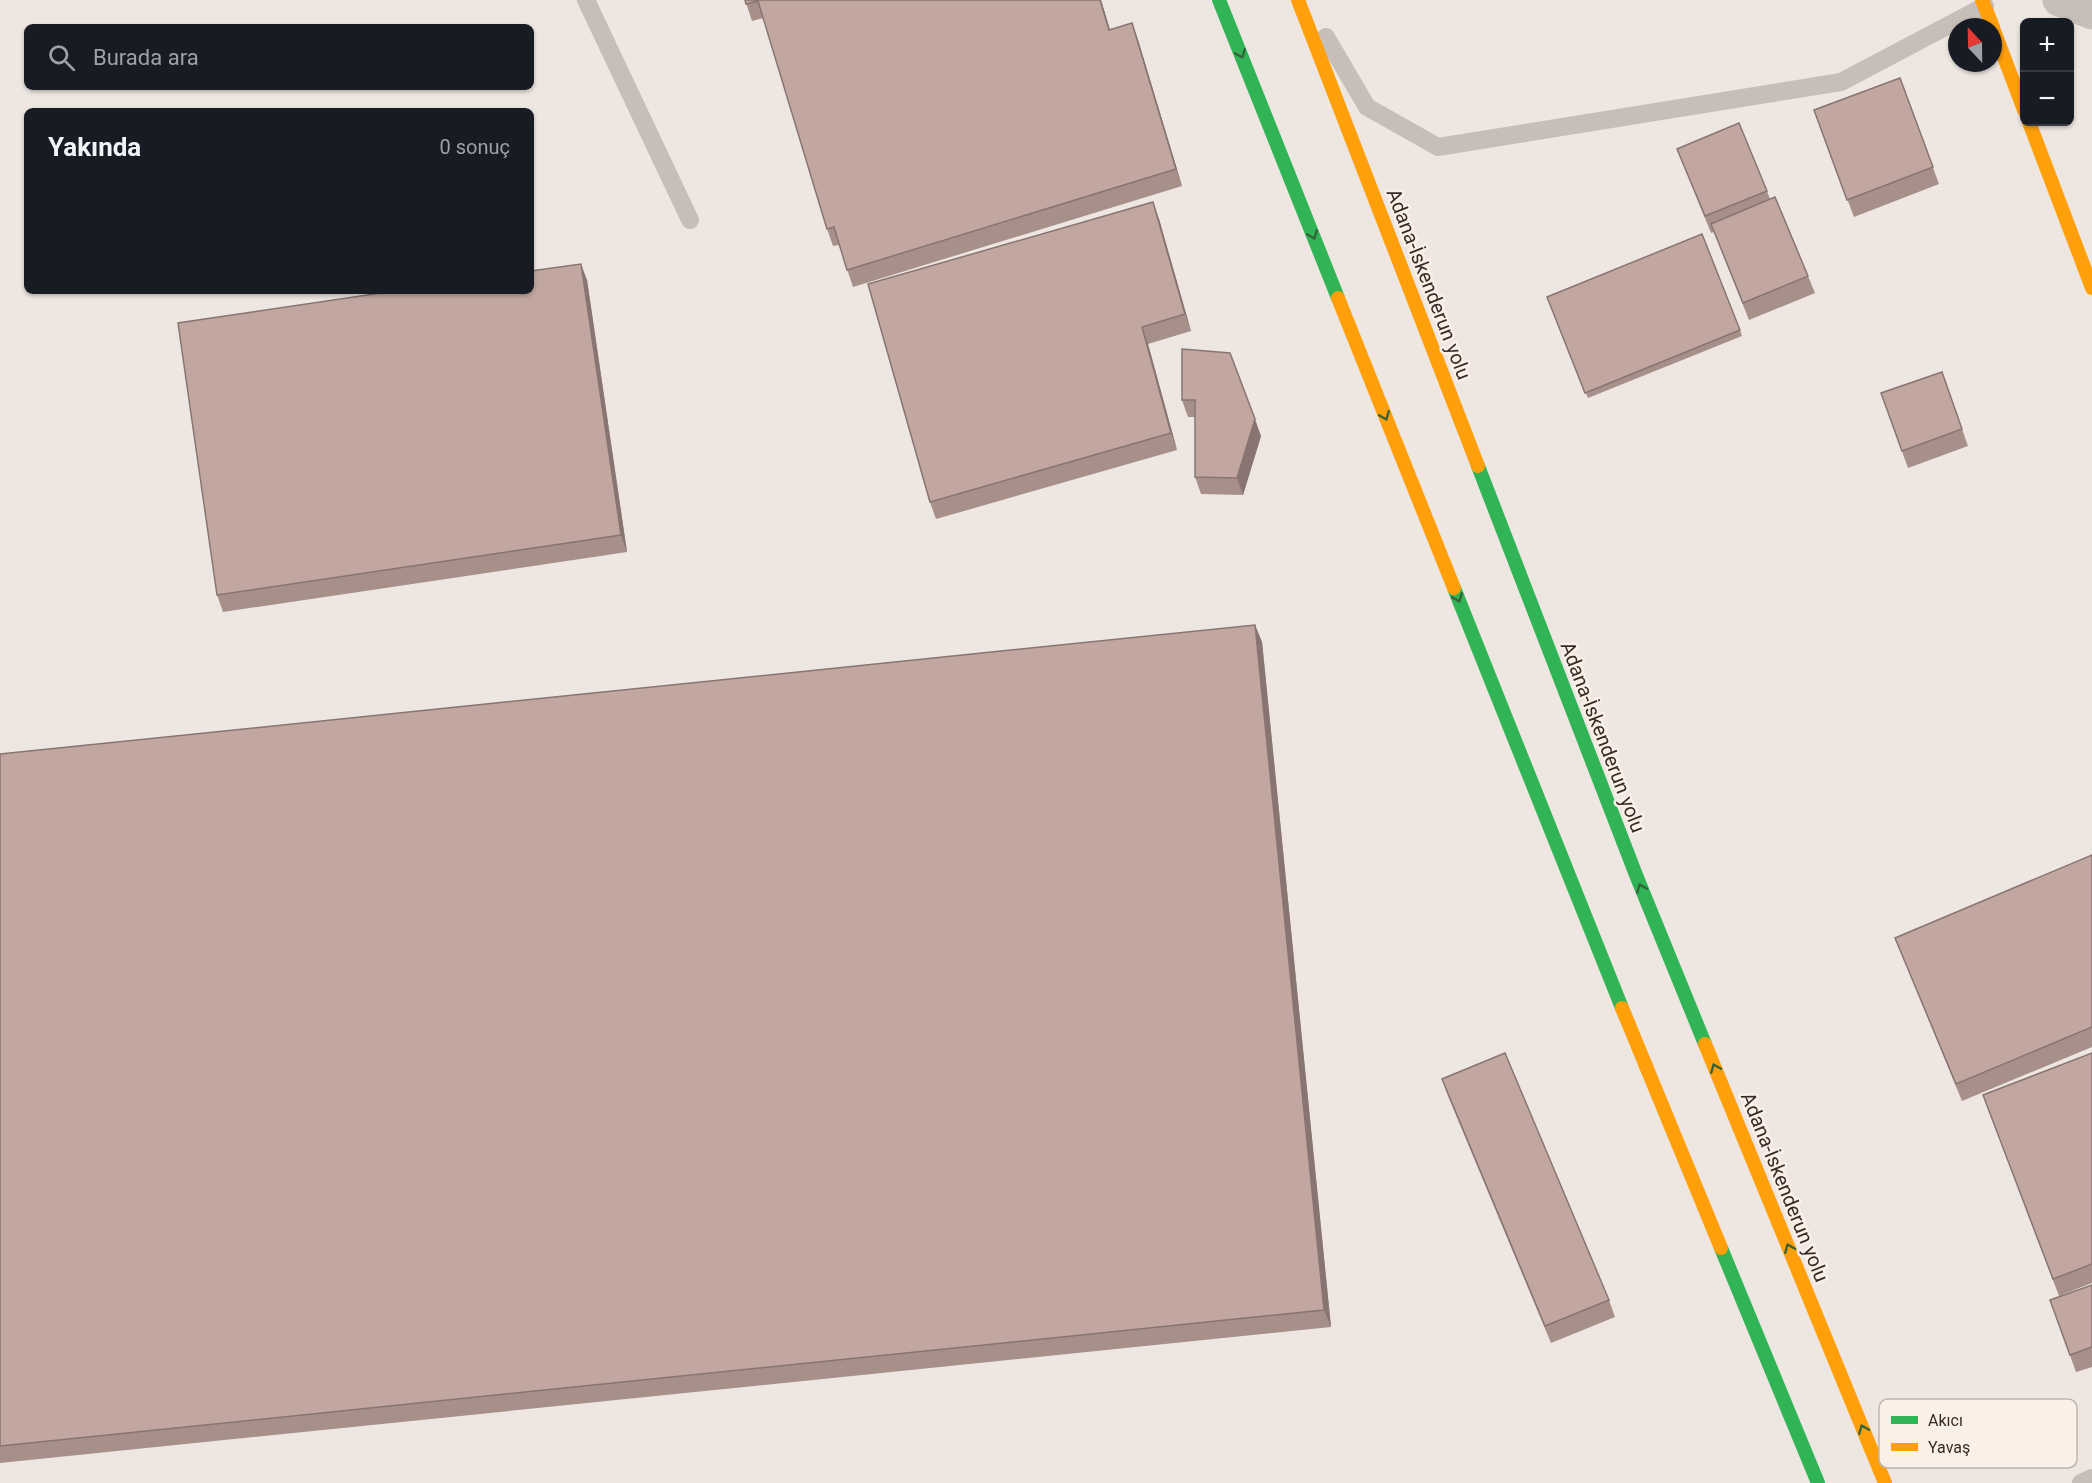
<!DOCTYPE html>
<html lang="tr">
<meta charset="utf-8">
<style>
:root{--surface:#171b24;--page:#20242c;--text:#f1f3f6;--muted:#9ea1a6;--line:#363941}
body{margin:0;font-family:Roboto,sans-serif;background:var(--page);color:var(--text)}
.controls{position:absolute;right:18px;top:18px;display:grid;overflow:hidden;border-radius:9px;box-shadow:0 2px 4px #0004}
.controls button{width:54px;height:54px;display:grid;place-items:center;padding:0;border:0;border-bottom:2px solid var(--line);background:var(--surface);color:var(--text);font:30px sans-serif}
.compass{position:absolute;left:1948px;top:18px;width:54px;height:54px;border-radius:50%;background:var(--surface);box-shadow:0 2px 4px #0004;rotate:338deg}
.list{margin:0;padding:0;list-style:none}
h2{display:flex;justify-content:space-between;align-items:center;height:78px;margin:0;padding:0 24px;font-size:26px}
h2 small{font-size:20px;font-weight:400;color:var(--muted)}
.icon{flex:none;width:33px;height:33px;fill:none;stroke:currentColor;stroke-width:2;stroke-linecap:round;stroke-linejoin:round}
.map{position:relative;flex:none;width:2092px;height:1483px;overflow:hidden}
.search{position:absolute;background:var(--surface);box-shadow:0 2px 4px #0004;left:24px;top:24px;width:510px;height:66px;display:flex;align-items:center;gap:15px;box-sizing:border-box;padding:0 21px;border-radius:9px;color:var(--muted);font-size:22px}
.panel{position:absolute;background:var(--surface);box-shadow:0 2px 4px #0004;left:24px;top:108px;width:510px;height:186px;border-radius:9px}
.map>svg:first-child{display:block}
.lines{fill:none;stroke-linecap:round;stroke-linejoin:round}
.lane{stroke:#c7beb9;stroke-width:18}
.street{stroke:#c7beb9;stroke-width:33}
.fast{stroke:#30b455;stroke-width:14}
.slow{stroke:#ff9f0a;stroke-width:14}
.wall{fill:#a7908a}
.shaded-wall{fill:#887571}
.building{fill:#c2a7a1;stroke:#887571;stroke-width:1.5}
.oneway{stroke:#356239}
.labels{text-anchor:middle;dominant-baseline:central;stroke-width:5;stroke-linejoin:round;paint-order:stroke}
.street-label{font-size:20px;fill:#382b27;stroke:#fbf0e7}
.key{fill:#fbf0e7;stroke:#c0b5ad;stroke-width:1.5}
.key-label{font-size:16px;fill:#382b27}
</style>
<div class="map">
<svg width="2092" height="1483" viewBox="0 0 2092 1483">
<rect width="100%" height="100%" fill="#ede6e1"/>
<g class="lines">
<!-- lane -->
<g class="lane">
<polyline points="586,0 690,220"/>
<polyline points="1326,37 1367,107 1438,147 1841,82 1985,6"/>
<polyline points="2081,1483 2092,1478"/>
</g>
<!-- street -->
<polyline class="street" points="2059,0 2092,13"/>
<!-- fast -->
<g class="fast">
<polyline points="1219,0 1338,298"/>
<polyline points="1478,466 1636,875 1705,1044"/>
<polyline points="1454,588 1622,1008"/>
<polyline points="1721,1248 1818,1483"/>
</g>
<!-- slow -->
<g class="slow">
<polyline points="1298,0 1478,466"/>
<polyline points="1982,0 1993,27"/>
<polyline points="1993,28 2024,110"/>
<polyline points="2029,122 2092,288"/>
<polyline points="1338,298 1454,588"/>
<polyline points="1622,1008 1721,1248"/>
<polyline points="1705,1044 1885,1483"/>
</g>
</g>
<!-- wall -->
<g class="wall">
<polygon points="745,0 1101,0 1110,30 1132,23 1138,40 1182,186 853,287 839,245 833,246 827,229 763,18 752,21"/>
<polygon points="1900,78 1939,184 1854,217 1814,110"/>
<polygon points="1677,149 1767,191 1770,199 1808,276 1815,293 1749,320 1714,232 1711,233"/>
<polygon points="1159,219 1191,331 1148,344 1177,450 936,519 930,502"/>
<polygon points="587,280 627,552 223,612 217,595"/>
<polygon points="1547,297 1740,330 1742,336 1588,398"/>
<polygon points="1182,349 1261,436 1243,495 1201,494 1195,477 1195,417 1188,417 1182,400"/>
<polygon points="1942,372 1968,446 1908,468 1881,393"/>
<polygon points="1255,625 1262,642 1331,1327 0,1463 0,754"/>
<polygon points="2092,855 2092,1047 1962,1101 1895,938"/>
<polygon points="2092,1053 2092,1283 2059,1296 1983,1095"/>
<polygon points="1442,1079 1609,1300 1615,1317 1551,1343 1448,1096"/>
<polygon points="2092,1285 2092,1367 2076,1372 2050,1300"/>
</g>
<!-- shaded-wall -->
<g class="shaded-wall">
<polygon points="1100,0 1101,0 1115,47 1109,30"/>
<polygon points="1132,23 1138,40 1182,186 1176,169"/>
<polygon points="1153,202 1159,219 1191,331 1185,314"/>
<polygon points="581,264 587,280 627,552 621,535"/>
<polygon points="1142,327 1148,344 1177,450 1171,433"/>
<polygon points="1255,419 1261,436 1243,495 1237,478"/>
<polygon points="1255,625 1262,642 1331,1327 1324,1310"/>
</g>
<!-- building -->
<g class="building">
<polygon points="745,0 1100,0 1109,30 1132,23 1176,169 847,270 834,227 827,229 758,1 746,4"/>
<polygon points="1900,78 1933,167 1847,200 1814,110"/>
<polygon points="1739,123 1767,191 1705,216 1677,149"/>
<polygon points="1775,197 1808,276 1743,303 1711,224"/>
<polygon points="1153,202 1185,314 1142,327 1171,433 930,502 868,284"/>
<polygon points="1702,234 1740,330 1585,393 1547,297"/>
<polygon points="581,264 621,535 217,595 178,323 394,291 531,291 531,271"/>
<polygon points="1182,349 1230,353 1255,419 1237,478 1195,477 1195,400 1182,400"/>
<polygon points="1942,372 1962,429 1902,451 1881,393"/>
<polygon points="1255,625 1324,1310 0,1446 0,754"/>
<polygon points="2092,855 2092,1027 1956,1084 1895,938"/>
<polygon points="1505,1053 1609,1300 1545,1326 1442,1079"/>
<polygon points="2092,1053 2092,1264 2053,1279 1983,1095"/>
<polygon points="2092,1285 2092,1347 2070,1355 2050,1300"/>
</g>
<!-- one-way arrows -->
<defs><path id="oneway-chevron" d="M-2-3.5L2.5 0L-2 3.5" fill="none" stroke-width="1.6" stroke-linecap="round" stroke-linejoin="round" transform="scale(1.5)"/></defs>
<g class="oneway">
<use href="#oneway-chevron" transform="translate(1241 54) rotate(68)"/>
<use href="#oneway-chevron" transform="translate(1313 235) rotate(68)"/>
<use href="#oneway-chevron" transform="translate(1385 416) rotate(68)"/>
<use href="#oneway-chevron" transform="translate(1458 598) rotate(68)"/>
<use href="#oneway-chevron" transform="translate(1641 888) rotate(-112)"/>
<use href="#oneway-chevron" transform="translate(1715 1068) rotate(-112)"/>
<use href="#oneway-chevron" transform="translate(1789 1248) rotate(-112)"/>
<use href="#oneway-chevron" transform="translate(1863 1429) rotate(-112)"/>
</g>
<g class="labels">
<!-- street labels -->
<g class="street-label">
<text transform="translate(1429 284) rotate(69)">Adana-İskenderun yolu</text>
<text transform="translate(1603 737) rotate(69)">Adana-İskenderun yolu</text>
<text transform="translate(1785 1187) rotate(68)">Adana-İskenderun yolu</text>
</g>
</g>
<!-- legend -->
<rect x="1879" y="1399" width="198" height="69" rx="9" class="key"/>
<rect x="1891" y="1416" width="27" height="8" fill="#30b455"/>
<rect x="1891" y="1443" width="27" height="8" fill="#ff9f0a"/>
<g class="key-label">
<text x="1928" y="1426">Akıcı</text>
<text x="1928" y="1453">Yavaş</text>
</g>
</svg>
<div class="controls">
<button>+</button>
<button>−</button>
</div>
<svg class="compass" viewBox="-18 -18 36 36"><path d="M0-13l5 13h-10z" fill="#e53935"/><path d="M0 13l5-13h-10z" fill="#9ea1a6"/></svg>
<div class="search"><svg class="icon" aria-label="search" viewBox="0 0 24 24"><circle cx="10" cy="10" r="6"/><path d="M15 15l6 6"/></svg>Burada ara</div>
<section class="panel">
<h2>Yakında<small>0 sonuç</small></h2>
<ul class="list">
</ul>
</section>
</div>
